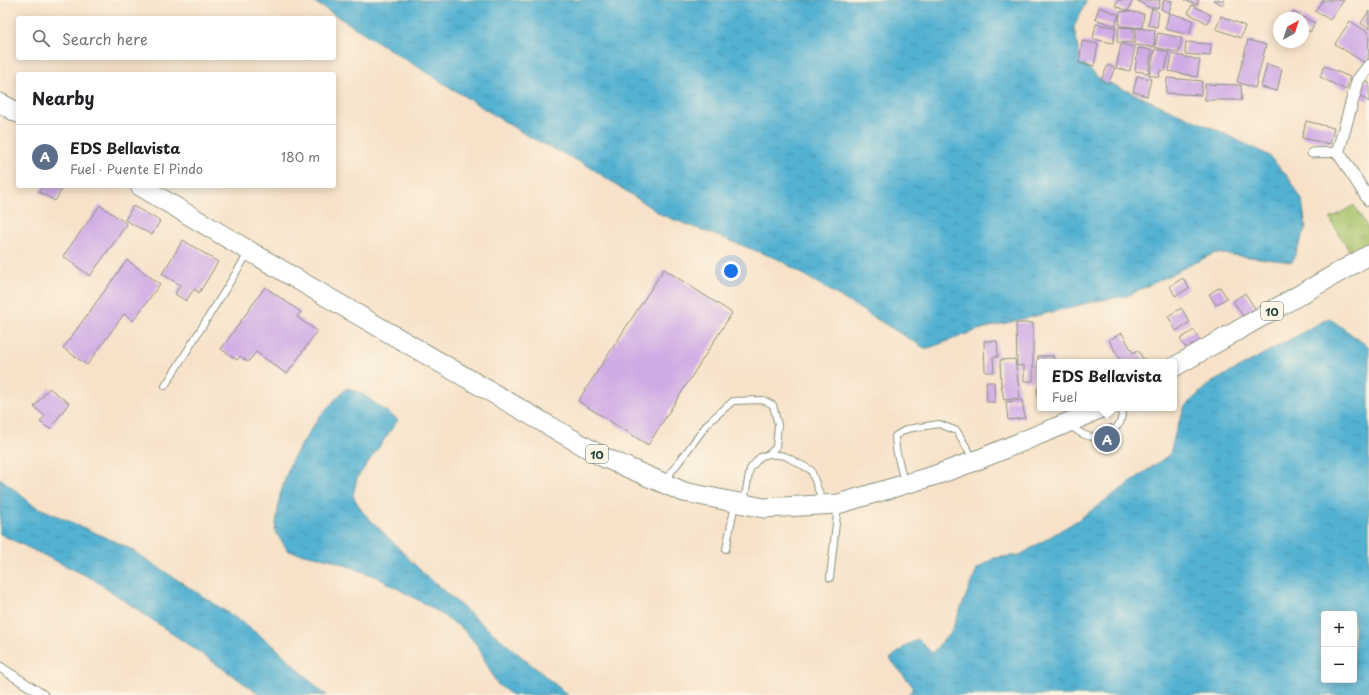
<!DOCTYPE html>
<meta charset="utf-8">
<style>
:root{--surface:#fff;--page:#f6f6f6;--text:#202124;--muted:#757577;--line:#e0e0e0;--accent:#111827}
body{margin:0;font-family:"Playpen Sans",sans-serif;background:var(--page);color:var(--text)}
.controls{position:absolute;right:12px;bottom:12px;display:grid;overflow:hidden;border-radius:4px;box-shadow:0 2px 10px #0003}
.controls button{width:36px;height:36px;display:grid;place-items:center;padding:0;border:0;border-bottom:1px solid var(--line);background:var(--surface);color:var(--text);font:20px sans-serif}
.compass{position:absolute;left:1273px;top:12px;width:36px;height:36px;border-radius:50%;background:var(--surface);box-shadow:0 2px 10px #0003;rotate:39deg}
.you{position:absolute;left:731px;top:271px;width:14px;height:14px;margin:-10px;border:3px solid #fff;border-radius:50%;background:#1a73e8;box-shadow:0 0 0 6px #1a73e833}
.badge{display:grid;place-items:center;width:26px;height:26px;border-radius:50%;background:var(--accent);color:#fff;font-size:13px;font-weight:700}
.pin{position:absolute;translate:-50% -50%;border:2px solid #fff;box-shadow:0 1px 4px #0006}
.popup{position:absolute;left:1037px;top:359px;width:140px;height:52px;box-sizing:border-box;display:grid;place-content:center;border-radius:4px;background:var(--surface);filter:drop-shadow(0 1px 3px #0005);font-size:13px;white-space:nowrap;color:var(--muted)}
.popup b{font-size:15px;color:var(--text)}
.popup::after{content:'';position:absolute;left:50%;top:100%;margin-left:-8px;border:8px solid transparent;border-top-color:var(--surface)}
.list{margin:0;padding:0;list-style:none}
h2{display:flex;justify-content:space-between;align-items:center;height:52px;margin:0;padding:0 16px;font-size:17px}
h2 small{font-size:13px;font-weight:400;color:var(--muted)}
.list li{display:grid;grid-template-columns:26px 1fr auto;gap:12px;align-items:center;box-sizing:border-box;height:64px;padding:0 16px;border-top:1px solid var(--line)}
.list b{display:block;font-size:15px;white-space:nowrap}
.list p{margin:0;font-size:13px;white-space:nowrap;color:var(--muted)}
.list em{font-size:13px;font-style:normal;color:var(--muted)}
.icon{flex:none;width:22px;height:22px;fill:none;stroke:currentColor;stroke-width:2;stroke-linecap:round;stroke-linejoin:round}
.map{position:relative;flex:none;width:1369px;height:695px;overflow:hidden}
.search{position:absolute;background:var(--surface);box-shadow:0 2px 10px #0003;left:16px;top:16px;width:320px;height:44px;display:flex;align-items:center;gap:10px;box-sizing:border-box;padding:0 14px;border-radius:4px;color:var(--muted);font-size:15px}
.panel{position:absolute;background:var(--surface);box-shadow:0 2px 10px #0003;left:16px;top:72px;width:320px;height:116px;border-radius:4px}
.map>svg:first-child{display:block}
.grass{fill:url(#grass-tufts);stroke:#63804e}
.water{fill:url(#water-ripples);stroke:#397782;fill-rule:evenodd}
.building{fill:#cfabe5}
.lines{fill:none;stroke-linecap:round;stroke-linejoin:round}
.service-casing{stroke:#8b907e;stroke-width:8}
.pedestrian-casing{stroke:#8b907e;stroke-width:11}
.minor-casing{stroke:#8b907e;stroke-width:14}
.primary-casing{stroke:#8b907e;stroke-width:21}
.service{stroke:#fff;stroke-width:6}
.pedestrian{stroke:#fff;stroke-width:9}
.minor{stroke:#fff;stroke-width:12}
.primary{stroke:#fff;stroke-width:19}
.labels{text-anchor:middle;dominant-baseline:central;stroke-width:3.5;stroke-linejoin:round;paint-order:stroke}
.shield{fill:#fcf5e5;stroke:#617469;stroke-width:1}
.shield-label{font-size:11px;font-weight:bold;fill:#1f3d34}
</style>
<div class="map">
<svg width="1369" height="695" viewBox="0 0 1369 695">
<defs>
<pattern id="grass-tufts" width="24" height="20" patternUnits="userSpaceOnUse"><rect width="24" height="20" fill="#a7c269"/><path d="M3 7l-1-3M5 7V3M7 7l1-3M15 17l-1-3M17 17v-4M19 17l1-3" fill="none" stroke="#879f57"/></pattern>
<pattern id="water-ripples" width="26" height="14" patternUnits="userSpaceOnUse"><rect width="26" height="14" fill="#53b1d1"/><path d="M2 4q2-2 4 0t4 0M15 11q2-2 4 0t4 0" fill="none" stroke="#4491aa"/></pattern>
</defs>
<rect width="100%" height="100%" fill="#fcf5e5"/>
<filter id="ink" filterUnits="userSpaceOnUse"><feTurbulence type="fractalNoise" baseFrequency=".025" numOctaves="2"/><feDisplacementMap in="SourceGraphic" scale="8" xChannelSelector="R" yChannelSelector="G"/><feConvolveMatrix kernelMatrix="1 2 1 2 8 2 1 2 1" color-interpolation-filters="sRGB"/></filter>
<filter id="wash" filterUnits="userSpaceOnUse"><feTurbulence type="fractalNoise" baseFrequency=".012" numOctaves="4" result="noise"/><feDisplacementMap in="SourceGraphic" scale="16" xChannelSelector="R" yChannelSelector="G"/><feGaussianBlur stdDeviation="0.9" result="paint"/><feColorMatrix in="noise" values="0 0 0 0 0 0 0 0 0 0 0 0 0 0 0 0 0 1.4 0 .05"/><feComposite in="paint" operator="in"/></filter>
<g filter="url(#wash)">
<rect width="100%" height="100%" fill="#f7e2c9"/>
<!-- grass -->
<polygon class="grass" points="1354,205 1369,230 1369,245 1352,256 1330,219"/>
<!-- water -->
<g class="water">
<polygon points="311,0 1087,0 1074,27 1080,60 1100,79 1219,131 1268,155 1290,179 1302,200 1306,228 1292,262 1215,253 1127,296 1096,301 978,330 926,349 778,259 662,215 588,166 526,135"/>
<path d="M 1329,318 L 1369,347 L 1369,695 L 907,695 L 914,688 L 890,659 L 907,645 L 918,639 L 932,653 L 951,632 L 977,569 L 994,558 L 1020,555 L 1078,520 L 1170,454 L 1176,430 L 1185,406 L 1209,384 ZM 1324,614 L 1354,614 L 1354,680 L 1324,680 Z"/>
<polygon points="348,388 362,394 398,420 357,478 353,496 362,511 422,572 482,624 568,695 512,695 497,684 477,645 463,629 429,606 375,576 329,559 288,551 275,531 280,495 291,461 319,417 342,392"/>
<polygon points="0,478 33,505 127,547 236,618 275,647 323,693 327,695 261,695 93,579 0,534"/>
</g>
<g id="blocks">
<!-- building -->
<g class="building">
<polygon points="1118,0 1133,0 1128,11 1115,6"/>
<polygon points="1136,0 1160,0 1158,8 1150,8"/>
<polygon points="1164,0 1172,1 1169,13 1161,9"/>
<polygon points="1184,0 1199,0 1197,5"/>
<polygon points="1213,0 1225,0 1223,5"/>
<polygon points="1323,0 1344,0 1330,20 1315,11"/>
<polygon points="1192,5 1211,15 1207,23 1188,13"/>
<polygon points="1099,7 1119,15 1115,26 1095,19"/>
<polygon points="1152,8 1159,13 1157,27 1148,25"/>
<polygon points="1128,11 1144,14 1142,28 1119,26 1120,12"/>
<polygon points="1369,11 1369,29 1361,23"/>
<polygon points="1293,12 1315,23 1310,32 1303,28 1303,18 1290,18"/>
<polygon points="1169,13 1193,20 1189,35 1165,29"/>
<polygon points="1221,16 1245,26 1241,38 1216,29"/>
<polygon points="1350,21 1369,33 1368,65 1335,44"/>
<polygon points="1096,24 1116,28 1113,43 1093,39"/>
<polygon points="1119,27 1134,28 1133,43 1117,42"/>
<polygon points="1136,28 1155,30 1154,47 1135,45"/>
<polygon points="1158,33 1182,38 1179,53 1155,47"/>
<polygon points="1248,40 1266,45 1255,88 1237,82"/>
<polygon points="1082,41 1098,44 1094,66 1079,63"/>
<polygon points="1186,42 1211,44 1210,56 1185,54"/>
<polygon points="1121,44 1135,47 1130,71 1116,68"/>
<polygon points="1138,48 1152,50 1148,73 1135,71"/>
<polygon points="1155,49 1169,52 1165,71 1160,70 1159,77 1149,75"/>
<polygon points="1172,54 1200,60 1197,77 1169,71"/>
<polygon points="1267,64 1282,69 1277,91 1261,87"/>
<polygon points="1108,65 1115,68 1108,84 1101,80"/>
<polygon points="1324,66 1350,77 1346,90 1320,77"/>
<polygon points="1137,76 1151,79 1147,96 1133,92"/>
<polygon points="1167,78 1202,81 1201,95 1166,93"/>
<polygon points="1366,80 1369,83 1369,102 1357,93"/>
<polygon points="1205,84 1241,85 1242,100 1205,100"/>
<polygon points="1306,121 1334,128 1330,144 1302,138"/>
<polygon points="43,186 64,186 55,201 39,192"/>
<polygon points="100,205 127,224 90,276 63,256"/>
<polygon points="133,206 160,221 152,235 125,220"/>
<polygon points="183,240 218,262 199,293 194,289 186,301 175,294 180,285 162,274"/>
<polygon points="127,260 160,284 133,321 124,314 87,365 63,348"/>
<polygon points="664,269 732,313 648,445 578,401"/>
<polygon points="1183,278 1189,288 1175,296 1170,286"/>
<polygon points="265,287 301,312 297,317 317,331 287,374 256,352 248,362 240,356 237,360 221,349"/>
<polygon points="1220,287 1227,298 1216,305 1209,294"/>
<polygon points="1245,293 1258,313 1246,321 1233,301"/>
<polygon points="1181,308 1190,322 1176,331 1168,316"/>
<polygon points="1016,323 1033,323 1033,381 1024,381 1024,365 1017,366"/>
<polygon points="1194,330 1202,343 1188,351 1180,339"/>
<polygon points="1122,333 1133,353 1138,350 1145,362 1121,362 1109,340"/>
<polygon points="984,341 997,341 998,357 993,357 994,372 985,372"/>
<polygon points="1038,356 1053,356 1054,362 1040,362 1040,368 1039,368"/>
<polygon points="1015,359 1020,398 1004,400 1001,383 1000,360"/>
<polygon points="986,382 994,382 995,402 987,402"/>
<polygon points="1040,387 1040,399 1038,399 1037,388"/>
<polygon points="49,388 69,403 50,429 40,422 45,416 34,407"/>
<polygon points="1022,400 1025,418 1008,420 1006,402"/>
<polygon points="1111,424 1120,441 1102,450 1094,434"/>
</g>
</g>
</g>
<g filter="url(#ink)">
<use href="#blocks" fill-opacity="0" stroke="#8b907e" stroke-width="1"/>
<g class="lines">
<defs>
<g id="service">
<polyline points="165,386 249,252"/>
<path d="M 1071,426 C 1078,432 1085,437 1095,437"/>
<polyline points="1114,430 1120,423 1124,408"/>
<polyline points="769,454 785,456 811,470 823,503"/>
<polyline points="664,482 708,423 733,401 763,400 773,405 778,425 776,447 769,454 760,457 750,469 744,501"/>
<polyline points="904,483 896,449 895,436 907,429 939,424 957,431 973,458"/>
<polyline points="726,549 735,504"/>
<polyline points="830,578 838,505"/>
</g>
<g id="pedestrian">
<polyline points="1312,153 1338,152"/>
<polyline points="0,667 43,695"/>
</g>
<polyline id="minor" points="1369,66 1358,80 1338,152 1369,200"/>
<g id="primary">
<polyline points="0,103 18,113"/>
<polyline points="140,186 305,284 603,457 684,492 764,508 838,504 936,475 975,461 1084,416 1100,408"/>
<polyline points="1174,367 1369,255"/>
</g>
</defs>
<!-- service casing -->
<use href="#service" class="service-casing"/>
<!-- pedestrian casing -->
<use href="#pedestrian" class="pedestrian-casing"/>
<!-- minor casing -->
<use href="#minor" class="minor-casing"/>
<!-- primary casing -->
<use href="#primary" class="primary-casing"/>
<!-- service -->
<use href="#service" class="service"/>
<!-- pedestrian -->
<use href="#pedestrian" class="pedestrian"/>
<!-- minor -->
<use href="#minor" class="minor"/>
<!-- primary -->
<use href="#primary" class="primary"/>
</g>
</g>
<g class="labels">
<!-- shield labels -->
<g class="shield">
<rect x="1261" y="302" width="22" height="18" rx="3"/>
<rect x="586" y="445" width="22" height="18" rx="3"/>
</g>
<g class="shield-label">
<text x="1272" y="311">10</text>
<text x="597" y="454">10</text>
</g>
</g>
</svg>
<div class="controls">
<button>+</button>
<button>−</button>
</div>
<svg class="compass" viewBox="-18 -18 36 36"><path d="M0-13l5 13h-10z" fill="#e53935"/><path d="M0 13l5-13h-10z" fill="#757577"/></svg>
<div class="you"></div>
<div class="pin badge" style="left:1107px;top:439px;background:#5c6f8a">A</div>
<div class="popup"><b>EDS Bellavista</b>Fuel</div>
<div class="search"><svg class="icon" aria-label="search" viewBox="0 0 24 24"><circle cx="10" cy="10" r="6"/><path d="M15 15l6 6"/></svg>Search here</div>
<section class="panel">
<h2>Nearby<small></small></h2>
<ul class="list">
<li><span class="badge" style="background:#5c6f8a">A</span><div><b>EDS Bellavista</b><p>Fuel · Puente El Pindo</p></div><em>180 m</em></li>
</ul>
</section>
</div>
